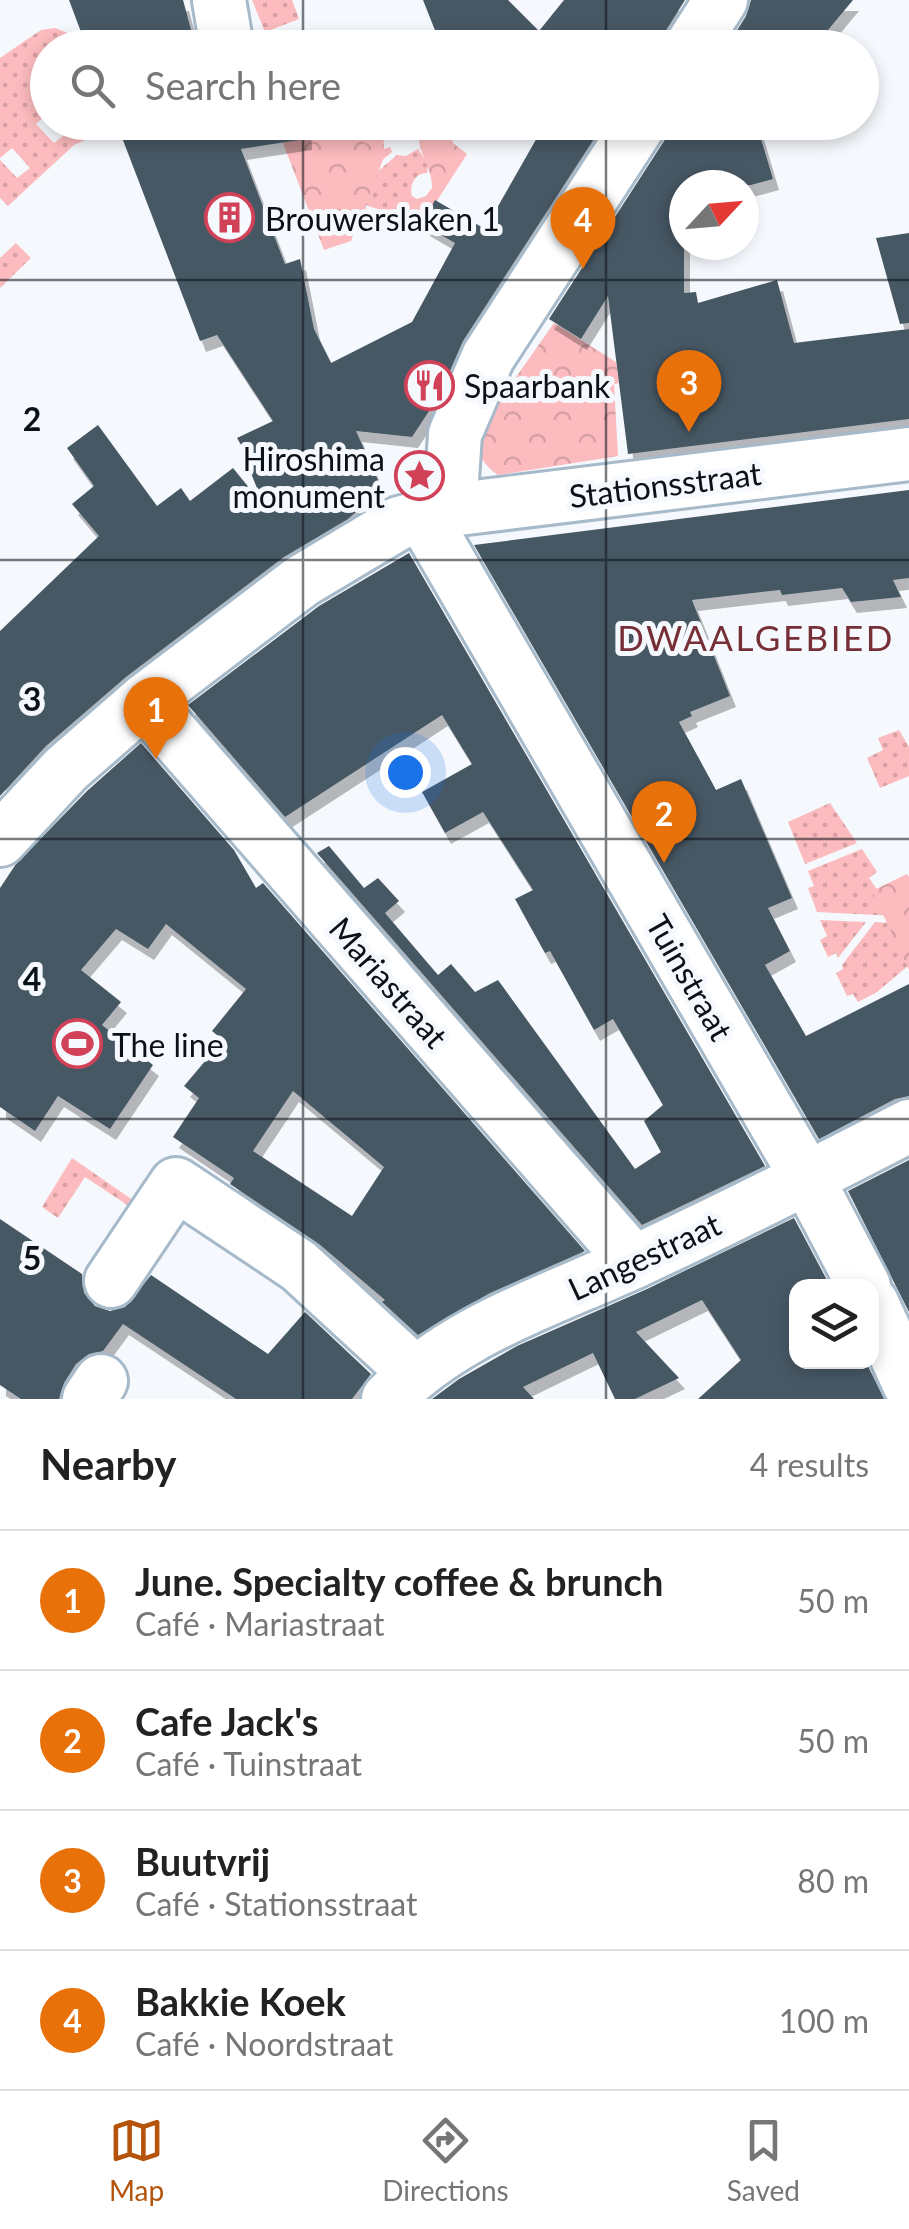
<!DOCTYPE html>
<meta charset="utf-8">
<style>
:root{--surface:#fff;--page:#f2f2f2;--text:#222;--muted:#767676;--line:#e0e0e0;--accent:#b45309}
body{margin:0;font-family:Lato,sans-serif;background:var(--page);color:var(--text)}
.controls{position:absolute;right:30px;bottom:30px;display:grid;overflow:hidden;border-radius:20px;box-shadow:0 5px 15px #0003}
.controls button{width:90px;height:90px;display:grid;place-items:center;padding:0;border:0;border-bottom:2px solid var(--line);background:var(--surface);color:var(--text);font:50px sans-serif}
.compass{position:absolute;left:669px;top:170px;width:90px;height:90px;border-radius:50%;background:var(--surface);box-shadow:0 5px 15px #0003;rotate:64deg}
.you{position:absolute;left:405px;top:772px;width:35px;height:35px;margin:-25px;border:8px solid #fff;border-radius:50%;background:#1a73e8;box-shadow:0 0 0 15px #1a73e833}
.badge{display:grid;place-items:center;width:65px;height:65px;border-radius:50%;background:var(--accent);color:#fff;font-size:32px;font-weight:700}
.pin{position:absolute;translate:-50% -82px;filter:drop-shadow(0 2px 5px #0008)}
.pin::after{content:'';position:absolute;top:52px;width:35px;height:30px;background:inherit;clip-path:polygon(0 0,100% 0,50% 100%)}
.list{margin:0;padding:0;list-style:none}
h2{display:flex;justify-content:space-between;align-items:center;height:130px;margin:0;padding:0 40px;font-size:42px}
h2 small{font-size:32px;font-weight:400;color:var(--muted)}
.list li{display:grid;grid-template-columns:65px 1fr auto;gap:30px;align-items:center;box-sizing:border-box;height:140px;padding:0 40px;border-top:2px solid var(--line)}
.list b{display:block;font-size:38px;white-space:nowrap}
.list p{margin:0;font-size:32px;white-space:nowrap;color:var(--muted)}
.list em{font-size:32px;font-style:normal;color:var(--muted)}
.icon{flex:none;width:55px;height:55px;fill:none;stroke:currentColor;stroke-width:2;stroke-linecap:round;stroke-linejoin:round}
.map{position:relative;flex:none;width:909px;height:1399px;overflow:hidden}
.search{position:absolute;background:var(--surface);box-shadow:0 5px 15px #0003;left:30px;right:30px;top:30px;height:110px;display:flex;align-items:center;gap:25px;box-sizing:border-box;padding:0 35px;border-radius:55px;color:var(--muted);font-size:38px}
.sheet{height:690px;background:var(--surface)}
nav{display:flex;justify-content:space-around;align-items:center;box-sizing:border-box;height:140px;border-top:2px solid var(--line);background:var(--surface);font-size:28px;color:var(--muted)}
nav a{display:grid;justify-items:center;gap:5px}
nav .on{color:var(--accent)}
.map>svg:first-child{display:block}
.grass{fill:url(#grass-dots)}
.forest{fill:url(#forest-crowns)}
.building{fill:#475865;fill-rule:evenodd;filter:url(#shadow)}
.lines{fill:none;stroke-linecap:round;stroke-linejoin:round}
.minor-casing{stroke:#a7baca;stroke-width:58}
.minor{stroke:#fff;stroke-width:52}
.grid{fill:none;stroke:#0b1217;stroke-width:2.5;stroke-opacity:0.55}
.labels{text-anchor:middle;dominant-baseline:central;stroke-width:10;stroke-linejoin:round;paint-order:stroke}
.poi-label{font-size:32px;fill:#0b1217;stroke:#f5f8fc;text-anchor:start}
.street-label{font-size:32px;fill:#0b1217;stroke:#f5f8fc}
.neighbourhood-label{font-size:35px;letter-spacing:2.5px;fill:#762f37;stroke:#f5f8fc}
.grid-label{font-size:32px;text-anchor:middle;font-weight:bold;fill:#0b1217;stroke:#f5f8fc;stroke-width:10;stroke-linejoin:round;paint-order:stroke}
</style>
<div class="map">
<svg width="909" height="1399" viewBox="0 0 909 1399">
<defs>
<pattern id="grass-dots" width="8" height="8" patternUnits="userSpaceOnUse" patternTransform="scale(2.5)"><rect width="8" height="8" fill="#fcbbbe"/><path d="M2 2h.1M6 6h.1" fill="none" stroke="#d7a0a3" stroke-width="1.8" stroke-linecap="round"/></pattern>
<pattern id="forest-crowns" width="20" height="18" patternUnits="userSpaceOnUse" patternTransform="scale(2.5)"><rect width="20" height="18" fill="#fcbbbe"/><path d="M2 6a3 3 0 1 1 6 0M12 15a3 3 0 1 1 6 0" fill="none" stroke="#d7a0a3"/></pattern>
<filter id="shadow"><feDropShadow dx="6" dy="11" stdDeviation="0" flood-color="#0004"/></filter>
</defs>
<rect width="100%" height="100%" fill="#f5f8fc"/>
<!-- grass -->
<g class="grass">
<polygon points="252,0 292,0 299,19 265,32"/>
<polygon points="55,28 68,33 76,47 48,48 47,68 44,73 47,79 47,114 36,124 54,143 67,133 58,123 104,123 107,131 74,145 8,206 0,198 0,160 17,178 30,168 12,148 0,158 0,58 41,30"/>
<polygon points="383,132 384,149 390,147 392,152 375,166 336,148 353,136"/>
<path d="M 418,149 L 428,165 L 427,173 C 415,173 409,185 412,196 L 390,213 L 365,205 L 372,225 L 352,231 L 377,172 L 397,155 L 406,156 Z"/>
<polygon points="16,243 31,258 0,288 0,258"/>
<polygon points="899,730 909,747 909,776 880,788 867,758 883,750 878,738"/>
<polygon points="830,803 857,843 805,864 788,822"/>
<polygon points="862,849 877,872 869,878 896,916 817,912 808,888 814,886 808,871"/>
<polygon points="820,920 866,922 838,958 836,953 828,957 820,940 827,936"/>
<polygon points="875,922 901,924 909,965 877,992 858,1002 853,994 847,996 836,973 843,969 842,965"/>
<polygon points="72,1158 140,1205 141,1214 85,1177 58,1218 42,1207"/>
</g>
<!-- forest -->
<g class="forest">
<polygon points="363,123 389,123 383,132 352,137 386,152 351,241 324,250 283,143 327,128 336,131"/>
<path d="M 422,123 L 448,123 L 453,143 L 467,154 L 422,224 L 415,220 L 390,229 L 389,212 L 412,196 L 417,199 L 426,196 L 432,188 C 433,164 411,148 422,123 Z"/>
<path d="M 554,323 L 616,362 L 619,383 L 614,384 L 618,456 L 498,475 C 479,461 474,449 481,427 Z"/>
<polygon points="907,874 909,877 909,970 872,891"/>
</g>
<!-- building -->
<g class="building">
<polygon points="69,0 183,0 196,48 87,48"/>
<polygon points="423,0 508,0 539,31 564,0 685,0 665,32 660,48 442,48"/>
<polygon points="751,0 853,0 813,48 726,48 746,16"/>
<polygon points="116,122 305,122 306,139 241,149 285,264 300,259 314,329 331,363 412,322 455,243 422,224 435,200 485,229 546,122 605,122 463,341 439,396 412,437 356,431 382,489 348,519 284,557 126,677 46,746 0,796 0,631 99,536 72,504 94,486 67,448 98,425 157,506 181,488 190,501 233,468 264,506 245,458 248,457 237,438 273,421 217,335 200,341"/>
<polygon points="671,122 756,122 773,179 751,185 684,185 684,293 696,292 698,303 777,280 794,343 909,329 909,419 628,454 608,296 581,339 549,319 666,138"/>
<polygon points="909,233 909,323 900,324 876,238"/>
<polygon points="909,490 909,578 893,580 901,597 851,602 842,588 782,595 780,590 692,600 730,696 690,712 692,716 679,722 716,790 741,779 792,898 768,908 790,951 765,965 806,1036 909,984 909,1096 895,1099 819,1139 474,545"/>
<polygon points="409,553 765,1166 642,1225 317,853 329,846 364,888 378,878 399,901 385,913 438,975 451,964 475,992 498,980 635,1169 661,1152 644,1121 663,1105 613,1019 594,1030 550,951 545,953 515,899 533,890 483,812 445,833 422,792 472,764 442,715 285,817 188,705 319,606"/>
<path d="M 141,743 L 234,850 L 256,888 L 263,883 L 585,1251 L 490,1293 L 418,1335 L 382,1302 L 385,1300 L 319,1244 L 230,1184 L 234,1178 L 173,1137 L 199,1098 L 184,1086 L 223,1040 L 212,1031 L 246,989 L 166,924 L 148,949 L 116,929 L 81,970 L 121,1002 L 102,1025 L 153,1065 L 110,1129 L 58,1096 L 35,1131 L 0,1107 L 0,888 L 16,864 L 87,791 ZM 293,1091 L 384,1167 L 352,1216 L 253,1151 Z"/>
<polygon points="909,1160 909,1312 848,1191"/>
<polygon points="794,1218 830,1286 796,1286 796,1362 866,1362 884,1399 698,1399 741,1360 702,1300 636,1332 679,1378 635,1399 615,1399 593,1353 523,1387 534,1399 432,1399 459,1379 517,1346 647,1289"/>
<polygon points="0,1219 82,1274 84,1293 95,1306 110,1311 125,1307 151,1275 268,1354 305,1312 371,1374 352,1399 236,1399 123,1324 103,1351 89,1354 76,1364 64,1383 59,1399 21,1399 0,1385"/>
</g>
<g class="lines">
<defs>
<g id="minor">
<polyline points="219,0 227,48"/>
<polyline points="690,48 721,0"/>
<polyline points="450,510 455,434 488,357 641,122"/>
<polyline points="422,515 807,1178 864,1286"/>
<polyline points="144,701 634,1262"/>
<polyline points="0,840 66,769 144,701 302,581 399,523 450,510 909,454"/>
<polyline points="111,1281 176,1184 299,1266 414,1372"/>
<polyline points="872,1303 909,1384"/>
<polyline points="89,1399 101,1381"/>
<path d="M 388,1399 C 454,1330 549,1301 634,1262 C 727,1219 818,1173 909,1126"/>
</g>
</defs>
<!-- minor casing -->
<use href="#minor" class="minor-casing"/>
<!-- minor -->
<use href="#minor" class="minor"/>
</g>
<!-- grid -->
<path class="grid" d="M 303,0 L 303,48M 606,0 L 606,48M 303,122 L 303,1399M 606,122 L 606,1399M 0,280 L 909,280M 0,560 L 909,560M 0,839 L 909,839M 0,1119 L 909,1119"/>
<!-- icons -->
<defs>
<symbol id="building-ring" viewBox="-11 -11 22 22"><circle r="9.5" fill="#f5f8fc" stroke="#d14157" stroke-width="1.5"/><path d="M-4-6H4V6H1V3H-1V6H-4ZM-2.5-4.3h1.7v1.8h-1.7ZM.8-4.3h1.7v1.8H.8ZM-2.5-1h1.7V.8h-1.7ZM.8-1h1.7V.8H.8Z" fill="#d14157"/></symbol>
<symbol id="restaurant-ring" viewBox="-11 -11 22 22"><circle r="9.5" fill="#f5f8fc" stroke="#d14157" stroke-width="1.5"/><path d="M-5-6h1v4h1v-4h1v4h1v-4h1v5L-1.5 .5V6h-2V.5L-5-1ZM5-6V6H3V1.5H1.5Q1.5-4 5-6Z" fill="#d14157"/></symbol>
<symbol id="sight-ring" viewBox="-11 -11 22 22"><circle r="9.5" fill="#f5f8fc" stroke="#d14157" stroke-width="1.5"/><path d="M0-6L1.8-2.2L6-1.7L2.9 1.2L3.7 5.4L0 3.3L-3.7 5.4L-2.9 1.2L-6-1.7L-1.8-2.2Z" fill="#d14157"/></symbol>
<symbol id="stadium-ring" viewBox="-11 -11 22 22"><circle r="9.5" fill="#f5f8fc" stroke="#d14157" stroke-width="1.5"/><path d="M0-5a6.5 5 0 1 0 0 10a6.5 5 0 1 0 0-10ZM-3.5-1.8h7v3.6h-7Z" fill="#d14157"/></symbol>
</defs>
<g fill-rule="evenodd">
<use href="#building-ring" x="202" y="190" width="55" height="55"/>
<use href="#restaurant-ring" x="402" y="358" width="55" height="55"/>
<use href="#sight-ring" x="392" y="448" width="55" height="55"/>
<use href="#stadium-ring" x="50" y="1016" width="55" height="55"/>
</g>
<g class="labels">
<!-- poi labels -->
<g class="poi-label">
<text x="265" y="218">Brouwerslaken 1</text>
<text x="464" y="385">Spaarbank</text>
<text x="385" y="458" text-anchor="end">Hiroshima<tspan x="385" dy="37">monument</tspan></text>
<text x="112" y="1044">The line</text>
</g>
<!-- street labels -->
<g class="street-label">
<text transform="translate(665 484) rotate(-7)">Stationsstraat</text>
<text transform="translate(690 977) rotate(60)">Tuinstraat</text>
<text transform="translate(389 982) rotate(49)">Mariastraat</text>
<text transform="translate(644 1256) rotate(-25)">Langestraat</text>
</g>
<!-- neighbourhood labels -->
<g class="neighbourhood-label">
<text x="756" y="637">DWAALGEBIED</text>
</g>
</g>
<g class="grid-label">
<text x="32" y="431">2</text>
<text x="32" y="711">3</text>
<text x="32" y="991">4</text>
<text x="32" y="1270">5</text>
</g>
</svg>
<div class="controls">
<button><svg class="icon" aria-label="layers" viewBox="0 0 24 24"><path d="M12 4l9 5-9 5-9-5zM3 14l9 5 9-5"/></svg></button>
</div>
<svg class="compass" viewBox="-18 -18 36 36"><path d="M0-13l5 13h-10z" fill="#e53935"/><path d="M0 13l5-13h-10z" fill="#767676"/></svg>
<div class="you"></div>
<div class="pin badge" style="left:156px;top:759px;background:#e8710a">1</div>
<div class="pin badge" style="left:664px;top:863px;background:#e8710a">2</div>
<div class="pin badge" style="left:689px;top:432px;background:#e8710a">3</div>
<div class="pin badge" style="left:583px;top:269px;background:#e8710a">4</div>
<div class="search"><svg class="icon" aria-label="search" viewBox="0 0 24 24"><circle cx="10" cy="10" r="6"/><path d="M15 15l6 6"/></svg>Search here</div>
</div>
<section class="sheet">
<h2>Nearby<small>4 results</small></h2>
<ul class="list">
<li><span class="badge" style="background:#e8710a">1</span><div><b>June. Specialty coffee &amp; brunch</b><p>Café · Mariastraat</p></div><em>50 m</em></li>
<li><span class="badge" style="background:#e8710a">2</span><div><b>Cafe Jack's</b><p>Café · Tuinstraat</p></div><em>50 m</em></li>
<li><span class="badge" style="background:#e8710a">3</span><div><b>Buutvrij</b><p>Café · Stationsstraat</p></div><em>80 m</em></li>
<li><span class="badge" style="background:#e8710a">4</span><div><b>Bakkie Koek</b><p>Café · Noordstraat</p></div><em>100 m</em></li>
</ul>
</section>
<nav>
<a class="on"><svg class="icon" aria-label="map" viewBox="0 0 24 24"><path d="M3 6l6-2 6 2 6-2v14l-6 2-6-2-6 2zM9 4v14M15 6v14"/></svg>Map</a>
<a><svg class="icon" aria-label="directions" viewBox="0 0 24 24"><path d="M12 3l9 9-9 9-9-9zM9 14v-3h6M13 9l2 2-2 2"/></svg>Directions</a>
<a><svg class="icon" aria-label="saved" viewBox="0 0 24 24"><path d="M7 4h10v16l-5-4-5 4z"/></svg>Saved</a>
</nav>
